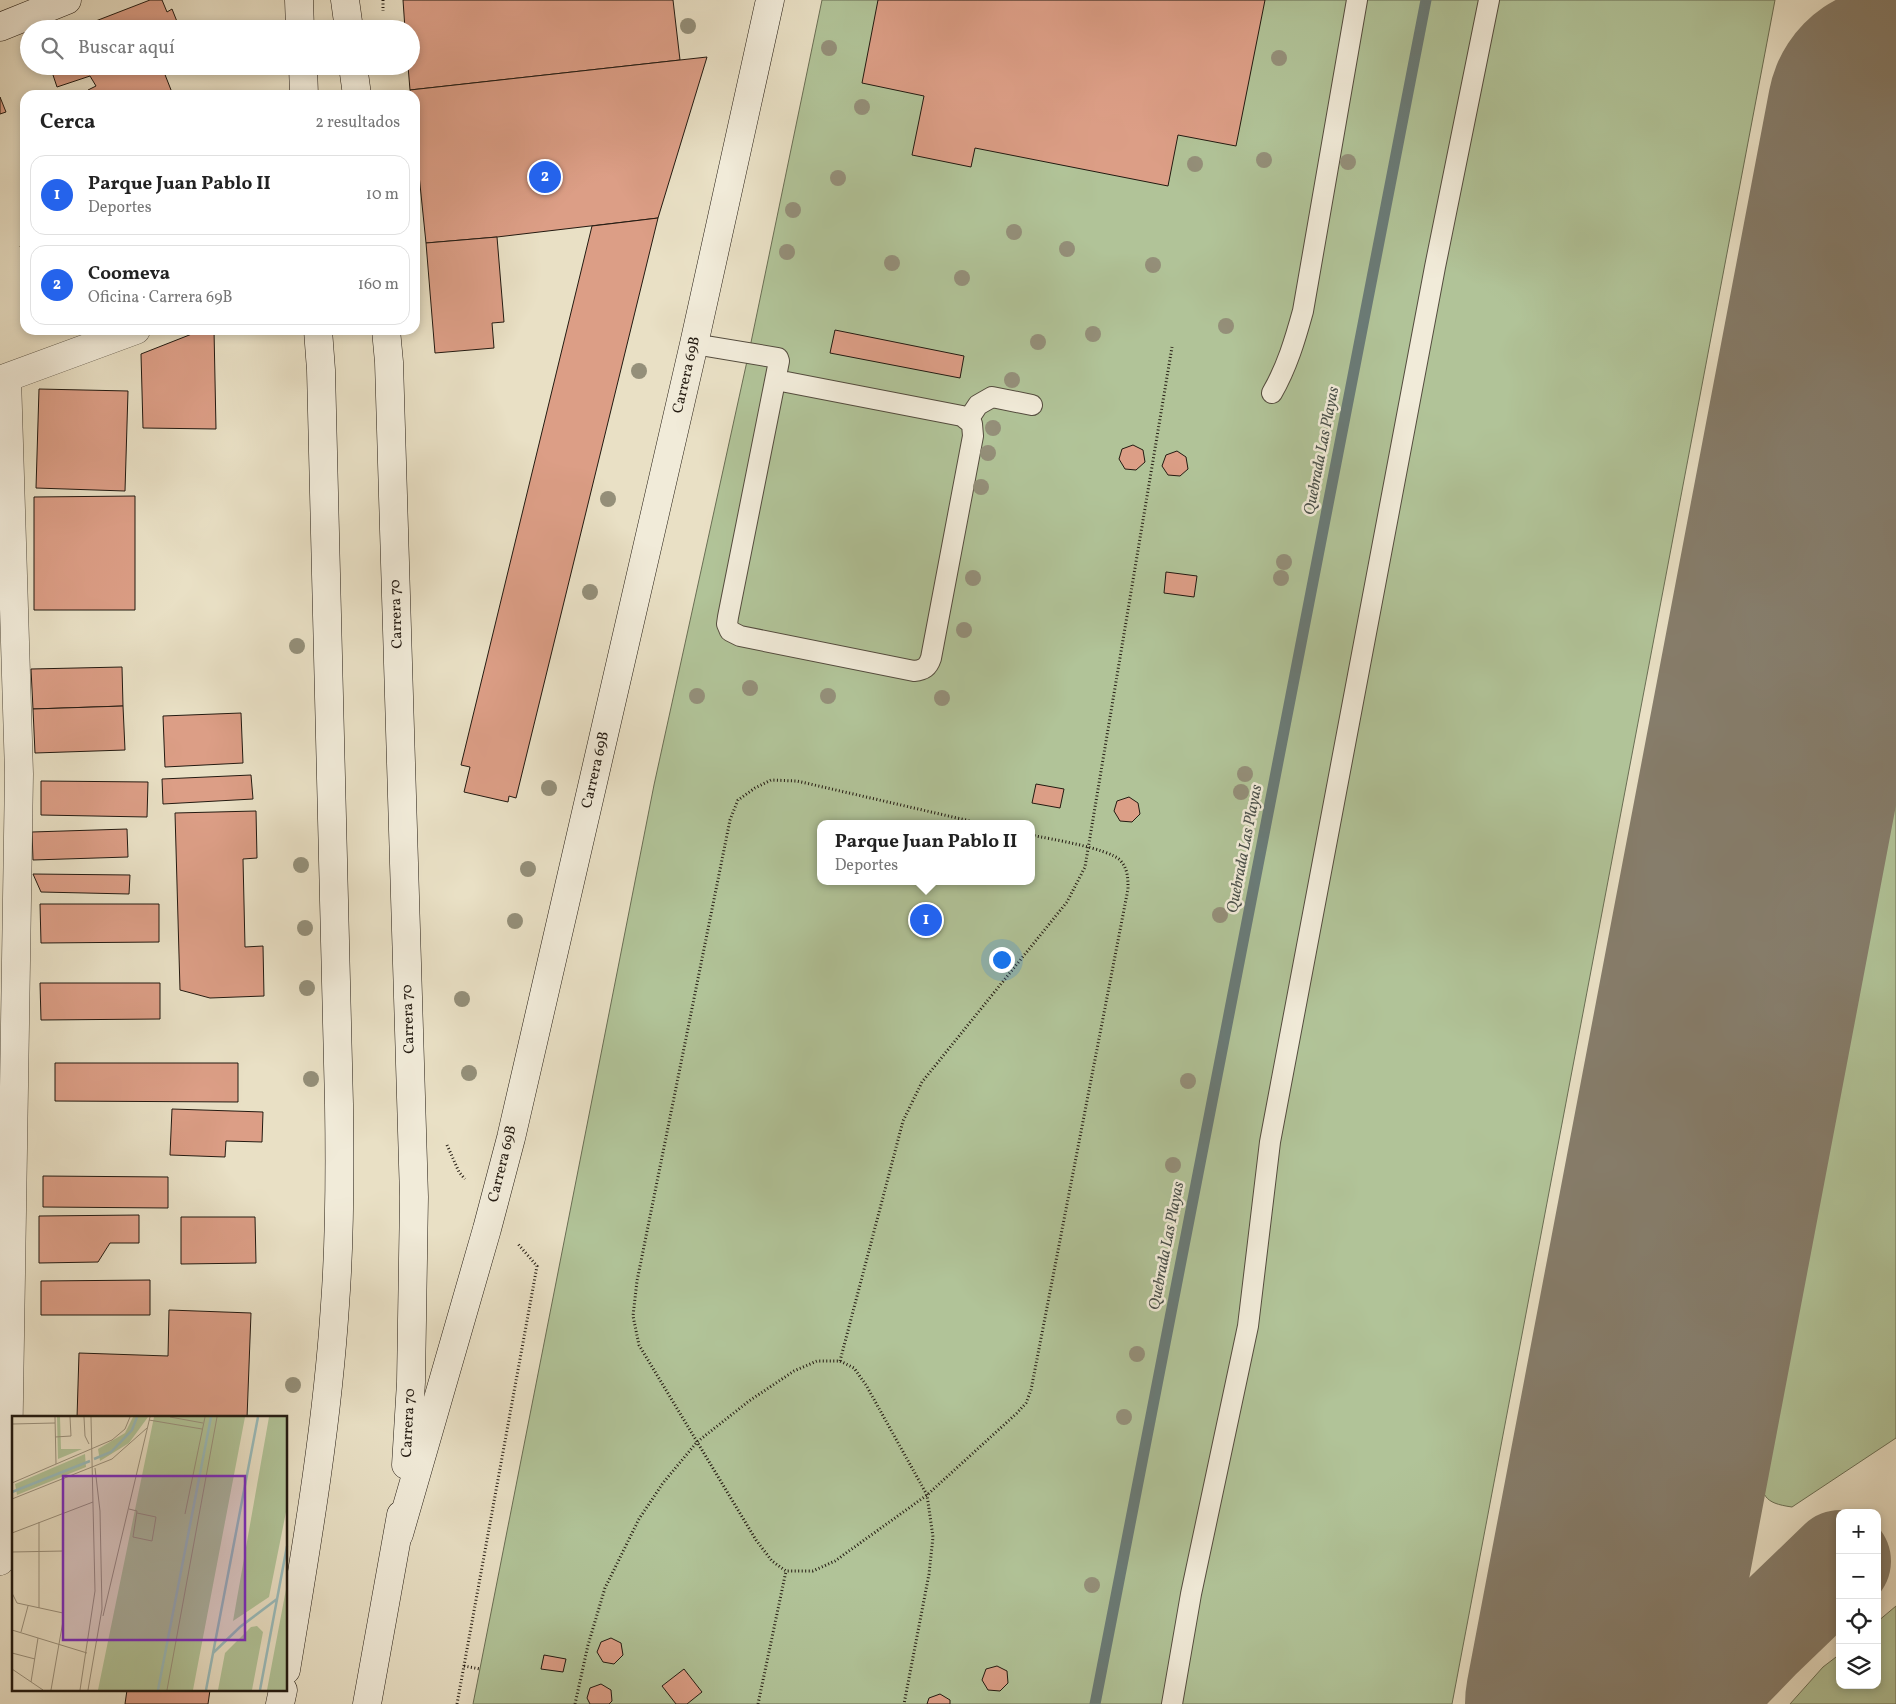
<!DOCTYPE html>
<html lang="es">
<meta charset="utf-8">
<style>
:root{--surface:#fff;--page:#f6f6f6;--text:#222;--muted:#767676;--line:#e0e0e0;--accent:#2563eb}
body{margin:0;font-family:Vollkorn,serif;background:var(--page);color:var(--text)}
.controls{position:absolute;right:15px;bottom:15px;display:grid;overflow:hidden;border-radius:10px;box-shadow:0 2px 8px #0003}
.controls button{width:45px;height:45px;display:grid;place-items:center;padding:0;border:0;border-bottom:1px solid var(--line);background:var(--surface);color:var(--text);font:25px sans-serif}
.you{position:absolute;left:1001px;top:959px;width:18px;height:18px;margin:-12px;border:4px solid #fff;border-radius:50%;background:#1a73e8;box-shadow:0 0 0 8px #1a73e833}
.badge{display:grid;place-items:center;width:32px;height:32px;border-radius:50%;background:var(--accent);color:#fff;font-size:16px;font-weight:700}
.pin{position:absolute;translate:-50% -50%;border:2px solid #fff;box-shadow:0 1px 5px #0006}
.popup{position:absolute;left:817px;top:820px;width:218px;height:65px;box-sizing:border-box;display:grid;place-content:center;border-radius:10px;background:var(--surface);filter:drop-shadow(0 1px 4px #0005);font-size:16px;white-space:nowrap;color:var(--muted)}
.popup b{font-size:19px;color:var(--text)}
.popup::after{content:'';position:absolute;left:50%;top:100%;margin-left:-10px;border:10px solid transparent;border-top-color:var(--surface)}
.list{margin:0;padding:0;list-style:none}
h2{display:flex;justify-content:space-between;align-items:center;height:65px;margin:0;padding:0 20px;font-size:21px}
h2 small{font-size:16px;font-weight:400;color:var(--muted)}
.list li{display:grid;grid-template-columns:32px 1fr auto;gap:15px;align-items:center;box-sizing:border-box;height:80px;margin:0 10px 10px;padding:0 10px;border:1px solid var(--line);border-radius:15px}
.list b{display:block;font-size:19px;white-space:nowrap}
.list p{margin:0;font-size:16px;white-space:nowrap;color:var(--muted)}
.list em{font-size:16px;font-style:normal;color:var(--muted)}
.icon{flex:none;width:28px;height:28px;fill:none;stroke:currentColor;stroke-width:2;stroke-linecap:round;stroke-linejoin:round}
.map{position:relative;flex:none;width:1896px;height:1704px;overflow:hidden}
.search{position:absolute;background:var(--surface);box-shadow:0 2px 8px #0003;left:20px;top:20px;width:400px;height:55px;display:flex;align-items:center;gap:12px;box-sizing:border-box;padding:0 18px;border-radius:28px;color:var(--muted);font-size:19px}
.panel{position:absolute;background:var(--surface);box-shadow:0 2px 8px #0003;left:20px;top:90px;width:400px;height:245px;border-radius:15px}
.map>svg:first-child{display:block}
.green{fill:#b1c398;stroke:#6a6e54;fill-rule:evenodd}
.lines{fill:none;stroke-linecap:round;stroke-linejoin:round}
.stream{stroke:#6a7b77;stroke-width:11}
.taxiway{stroke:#867d6b;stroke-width:102}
.runway{stroke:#867d6b;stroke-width:258}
.building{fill:#dc9e86;stroke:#231a11}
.lane-casing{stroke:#544c3e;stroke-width:22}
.street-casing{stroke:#544c3e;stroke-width:29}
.secondary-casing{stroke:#231a11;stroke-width:29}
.path{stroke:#231a11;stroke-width:3;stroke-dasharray:1 2.5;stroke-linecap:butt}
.lane{stroke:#f1ebd9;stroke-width:20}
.street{stroke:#f1ebd9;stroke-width:28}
.secondary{stroke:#f1ebd9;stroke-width:28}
.tree{fill:#948f79}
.labels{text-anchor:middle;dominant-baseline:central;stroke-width:5;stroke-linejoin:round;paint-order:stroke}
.street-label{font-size:15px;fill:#231a11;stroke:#f1ebd9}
.water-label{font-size:16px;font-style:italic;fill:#4c524c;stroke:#f1ebd9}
.inset-river{fill:none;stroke:#9bb;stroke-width:2.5}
.inset-road{fill:none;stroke:#9a917d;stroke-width:1}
.view{fill:#7b2cbf;fill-opacity:0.15;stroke:#7b2cbf;stroke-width:2.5}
.inset-edge{fill:none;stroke:#231a11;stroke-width:2.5}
</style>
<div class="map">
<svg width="1896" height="1704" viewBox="0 0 1896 1704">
<rect width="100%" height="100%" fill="#e9e0c5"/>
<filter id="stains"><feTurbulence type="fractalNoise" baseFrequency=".004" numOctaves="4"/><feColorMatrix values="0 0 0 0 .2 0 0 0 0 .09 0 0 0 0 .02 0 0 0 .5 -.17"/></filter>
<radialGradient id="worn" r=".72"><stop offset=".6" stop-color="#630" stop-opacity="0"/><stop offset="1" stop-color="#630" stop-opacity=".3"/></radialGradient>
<!-- green -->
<g class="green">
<path d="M 822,0 L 1775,0 L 1452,1704 L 473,1704 L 654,785 L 749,352 ZM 821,824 L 1031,824 L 1031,881 L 821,881 Z"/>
<path d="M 1896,728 L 1896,1438 L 1792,1507 C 1763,1503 1762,1496 1759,1468 Z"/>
<polygon points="1896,1606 1896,1704 1790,1704 1823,1667 1840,1654 1840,1685 1877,1685 1877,1622"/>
</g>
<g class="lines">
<!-- stream -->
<polyline class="stream" points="1095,1704 1426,0"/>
<!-- taxiway -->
<polyline class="taxiway" points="1696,1704 1760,1638 1840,1561"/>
<!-- runway -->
<polyline class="runway" points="1594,1704 1896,114"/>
</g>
<!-- building -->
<g class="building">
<polygon points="150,0 162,0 167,12 172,9 180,29 75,29"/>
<polygon points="403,0 673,0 680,60 410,90 408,66 411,66 411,29 405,29"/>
<polygon points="878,0 1265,0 1236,146 1178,135 1168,186 975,148 971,167 912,155 924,96 862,83"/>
<polygon points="707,57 658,218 497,237 426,243 415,136 415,95 411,95 410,90"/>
<polygon points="50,66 153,66 155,70 162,67 173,95 90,95 88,90 96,86 90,76 57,87"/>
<polygon points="0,97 6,112 0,114"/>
<polygon points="658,218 516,798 509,796 508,802 464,792 470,767 461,765 592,226"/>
<polygon points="497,237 504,322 492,323 494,348 435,353 426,243"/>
<polygon points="25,244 25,257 20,246"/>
<polygon points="202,330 214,330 216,429 143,428 141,354"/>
<polygon points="835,330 964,356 960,378 830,353"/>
<polygon points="39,389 128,391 125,491 36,488"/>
<polygon points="1133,445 1143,450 1145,462 1136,470 1125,469 1119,459 1122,449"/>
<polygon points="1177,451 1186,457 1188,469 1180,476 1168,475 1162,466 1166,455"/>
<polygon points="135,496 135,610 34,610 34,497"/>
<polygon points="1166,572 1197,576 1194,597 1164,593"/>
<polygon points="122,667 123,706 33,709 31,669"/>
<polygon points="123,706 125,750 35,753 33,709"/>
<polygon points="241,713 243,763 165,767 163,716"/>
<polygon points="251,775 253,799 163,804 162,779"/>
<polygon points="41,781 148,782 147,817 41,815"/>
<polygon points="1036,784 1064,789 1060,808 1032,803"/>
<polygon points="1129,797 1138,803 1140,814 1132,822 1120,821 1114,811 1117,801"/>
<polygon points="256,811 257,858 243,859 245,947 263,946 264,996 210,998 180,990 175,813"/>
<polygon points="127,829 128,857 33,860 32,832"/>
<polygon points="33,874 130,875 129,894 41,892"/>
<polygon points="40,904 159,904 159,942 41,943"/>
<polygon points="40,983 160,983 160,1019 41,1020"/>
<polygon points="55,1063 238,1063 238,1102 55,1101"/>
<polygon points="172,1109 263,1112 262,1142 226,1141 225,1157 170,1155"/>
<polygon points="43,1176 168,1177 168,1208 43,1207"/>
<polygon points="139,1215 139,1243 110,1243 98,1262 39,1263 39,1216"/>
<polygon points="181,1217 255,1217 256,1263 181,1264"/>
<polygon points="150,1280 150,1315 41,1315 41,1281"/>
<polygon points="169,1310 251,1313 247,1418 77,1418 79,1353 168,1356"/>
<polygon points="611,1638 621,1643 623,1655 614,1664 603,1662 597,1652 601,1642"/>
<polygon points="544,1655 566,1659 563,1672 541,1669"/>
<polygon points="997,1666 1007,1671 1008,1683 1000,1691 988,1690 982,1680 986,1669"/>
<polygon points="684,1669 702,1692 687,1704 676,1704 662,1686"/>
<polygon points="601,1684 611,1690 612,1701 609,1704 590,1704 587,1698 590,1688"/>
<polygon points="127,1690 158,1691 210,1690 208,1704 125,1704"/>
<polygon points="940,1694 950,1700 950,1704 927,1704 929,1698"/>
</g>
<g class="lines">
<defs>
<g id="lane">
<path d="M 694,344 L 778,358 L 779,361 L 728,617 L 727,624 L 730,631 L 740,636 L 914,671 C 924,670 928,667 931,658 L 973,436 L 972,424 L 962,416 L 776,380"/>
<path d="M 1272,393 C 1287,367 1295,340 1303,311 L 1357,0"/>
<polyline points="968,420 978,405 992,397 1032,405"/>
<polyline points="1172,1704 1191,1594 1248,1326 1270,1142 1435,267 1489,0"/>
</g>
<g id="street">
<polyline points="0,380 136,330"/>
<polyline points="0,1561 8,1461 19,774 7,378"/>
</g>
<g id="secondary">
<polyline points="299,0 300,29"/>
<polyline points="345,0 349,29"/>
<polyline points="0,27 67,0"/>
<polyline points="303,66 304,95"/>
<polyline points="353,66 357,95"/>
<polyline points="386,330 389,362 414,1197 411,1382 406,1465"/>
<polyline points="399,1534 487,1229 511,1138 694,344 770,0"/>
<path d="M 286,1670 C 306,1549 327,1428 335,1305 C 340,1238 340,1171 339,1104 L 321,370 L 318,330"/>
<polyline points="280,1704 283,1690"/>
<polyline points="367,1704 401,1515"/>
</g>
</defs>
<!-- lane casing -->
<use href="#lane" class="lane-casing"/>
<!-- street casing -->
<use href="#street" class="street-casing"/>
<!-- secondary casing -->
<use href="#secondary" class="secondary-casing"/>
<!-- path -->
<g class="path">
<polyline points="383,0 383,11"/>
<path d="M 983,824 L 797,781 L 771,780 L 755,788 L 738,800 L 730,820 L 637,1281 L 633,1316 L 639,1345 L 756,1540 L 772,1561 L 786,1571 L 813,1571 L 835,1561 L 927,1495 L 1017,1413 L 1026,1403 L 1031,1390 L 1128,889 C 1128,878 1128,869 1120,860 C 1107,848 1050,839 1031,835"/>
<polyline points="447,1145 459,1172 465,1179"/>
<polyline points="840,1361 903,1121 922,1082 1067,902 1085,867 1172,347"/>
<polyline points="464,1666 480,1669"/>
<polyline points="457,1704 537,1266 518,1244"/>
<polyline points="575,1704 588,1645 605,1588 639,1519 663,1483 697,1442 749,1401 794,1371 817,1361 840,1361 854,1368 866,1385 927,1495 933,1537 929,1574 904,1704"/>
<polyline points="758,1704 786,1571"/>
</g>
<!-- lane -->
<use href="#lane" class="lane"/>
<!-- street -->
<use href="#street" class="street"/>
<!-- secondary -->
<use href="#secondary" class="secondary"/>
</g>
<!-- trees -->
<g class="tree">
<circle cx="688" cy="26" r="8"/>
<circle cx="829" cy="48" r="8"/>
<circle cx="1279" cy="58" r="8"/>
<circle cx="862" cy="107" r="8"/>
<circle cx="1264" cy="160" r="8"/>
<circle cx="1348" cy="162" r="8"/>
<circle cx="1195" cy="164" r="8"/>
<circle cx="838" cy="178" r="8"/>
<circle cx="793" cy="210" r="8"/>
<circle cx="1014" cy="232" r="8"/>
<circle cx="1067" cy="249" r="8"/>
<circle cx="787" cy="252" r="8"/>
<circle cx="892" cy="263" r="8"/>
<circle cx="1153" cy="265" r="8"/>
<circle cx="962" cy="278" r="8"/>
<circle cx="1226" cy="326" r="8"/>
<circle cx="1093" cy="334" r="8"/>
<circle cx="1038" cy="342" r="8"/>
<circle cx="639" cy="371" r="8"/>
<circle cx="1012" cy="380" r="8"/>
<circle cx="993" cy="428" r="8"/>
<circle cx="988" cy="453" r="8"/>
<circle cx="981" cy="487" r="8"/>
<circle cx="608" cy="499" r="8"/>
<circle cx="1284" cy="562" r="8"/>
<circle cx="973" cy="578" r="8"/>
<circle cx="1281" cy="578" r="8"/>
<circle cx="590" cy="592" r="8"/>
<circle cx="964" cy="630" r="8"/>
<circle cx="297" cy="646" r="8"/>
<circle cx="750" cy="688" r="8"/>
<circle cx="697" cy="696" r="8"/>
<circle cx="828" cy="696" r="8"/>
<circle cx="942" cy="698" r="8"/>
<circle cx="1245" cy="774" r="8"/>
<circle cx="549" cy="788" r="8"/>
<circle cx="1241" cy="792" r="8"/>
<circle cx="301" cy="865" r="8"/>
<circle cx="528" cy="869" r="8"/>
<circle cx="1220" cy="915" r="8"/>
<circle cx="515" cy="921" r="8"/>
<circle cx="305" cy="928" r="8"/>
<circle cx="307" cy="988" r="8"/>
<circle cx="462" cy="999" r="8"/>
<circle cx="469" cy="1073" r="8"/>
<circle cx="311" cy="1079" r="8"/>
<circle cx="1188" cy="1081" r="8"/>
<circle cx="1173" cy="1165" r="8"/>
<circle cx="1137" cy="1354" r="8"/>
<circle cx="293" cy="1385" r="8"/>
<circle cx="1124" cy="1417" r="8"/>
<circle cx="1092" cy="1585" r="8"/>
</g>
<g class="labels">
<!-- street labels -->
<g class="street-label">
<text transform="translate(687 375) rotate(-77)">Carrera 69B</text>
<text transform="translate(397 614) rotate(-92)">Carrera 70</text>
<text transform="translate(596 770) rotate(-77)">Carrera 69B</text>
<text transform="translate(409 1019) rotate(-92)">Carrera 70</text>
<text transform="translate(503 1164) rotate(-76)">Carrera 69B</text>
<text transform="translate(409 1423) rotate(-87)">Carrera 70</text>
</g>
<!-- water labels -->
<g class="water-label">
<text transform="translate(1322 451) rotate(-79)">Quebrada Las Playas</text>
<text transform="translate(1245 849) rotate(-79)">Quebrada Las Playas</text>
<text transform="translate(1167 1246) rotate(-79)">Quebrada Las Playas</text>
</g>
</g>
<!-- overview -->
<g transform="translate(12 1416)">
<rect width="275" height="275" fill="#e9e0c5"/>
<path d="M 45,1 L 48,1 L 49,33 L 70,33 L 46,43 ZM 121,1 L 136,1 L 117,27 L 88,45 L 86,33 L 113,17 ZM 142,1 L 233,1 L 181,274 L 86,274 ZM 257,1 L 275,1 L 275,91 L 257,181 L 221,205 ZM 73,38 L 74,51 L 5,79 L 3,68 ZM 275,168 L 275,274 L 255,274 ZM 239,211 L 245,210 L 251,216 L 240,274 L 206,274 L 213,237 Z" fill="#b1c398"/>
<path class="inset-river" d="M 82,43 L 99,36 L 120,14 L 125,1M 0,76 L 78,45M 201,237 L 228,211 L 265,183M 146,274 L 199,1M 194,274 L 246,1M 248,274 L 275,130"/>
<path class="inset-road" d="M 43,1 L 44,48M 72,1 L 73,20 L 77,28M 158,1 L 191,7M 137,4 L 190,13M 0,8 L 43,7M 43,21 L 59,20 L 58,1M 0,46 L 0,66M 0,67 L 100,24 L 113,13 L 118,1M 0,83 L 100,43 L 135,12M 117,93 L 125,95 L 121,121 L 140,125 L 144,101 L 125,97M 173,98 L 193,1M 0,117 L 81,86M 0,136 L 52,135M 0,177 L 5,187 L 51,197M 27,192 L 27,106M 91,200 L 138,1M 0,214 L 75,237M 9,216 L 16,190M 0,237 L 23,243M 0,253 L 31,274M 19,266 L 26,222M 39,274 L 51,205 L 51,97M 68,274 L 83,175 L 79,1M 76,274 L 90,193 L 88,95 L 83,52M 155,274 L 205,1"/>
<path class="view" d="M 51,60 L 233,60 L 233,224 L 51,224 Z"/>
<rect width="275" height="275" class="inset-edge"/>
</g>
<rect width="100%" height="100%" filter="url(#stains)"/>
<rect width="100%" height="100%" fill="url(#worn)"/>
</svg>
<div class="controls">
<button>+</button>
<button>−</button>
<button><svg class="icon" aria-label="locate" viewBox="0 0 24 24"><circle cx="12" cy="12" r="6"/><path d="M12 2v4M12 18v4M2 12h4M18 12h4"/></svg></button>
<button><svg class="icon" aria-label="layers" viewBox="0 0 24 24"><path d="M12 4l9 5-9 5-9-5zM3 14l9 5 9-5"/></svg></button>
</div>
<div class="you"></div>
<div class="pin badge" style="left:926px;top:920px">1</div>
<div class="popup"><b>Parque Juan Pablo II</b>Deportes</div>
<div class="pin badge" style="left:545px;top:177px">2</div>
<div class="search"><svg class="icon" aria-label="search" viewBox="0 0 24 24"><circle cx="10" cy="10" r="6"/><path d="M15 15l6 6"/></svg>Buscar aquí</div>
<section class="panel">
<h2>Cerca<small>2 resultados</small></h2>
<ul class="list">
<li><span class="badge">1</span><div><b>Parque Juan Pablo II</b><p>Deportes</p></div><em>10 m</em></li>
<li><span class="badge">2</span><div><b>Coomeva</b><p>Oficina · Carrera 69B</p></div><em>160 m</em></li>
</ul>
</section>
</div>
